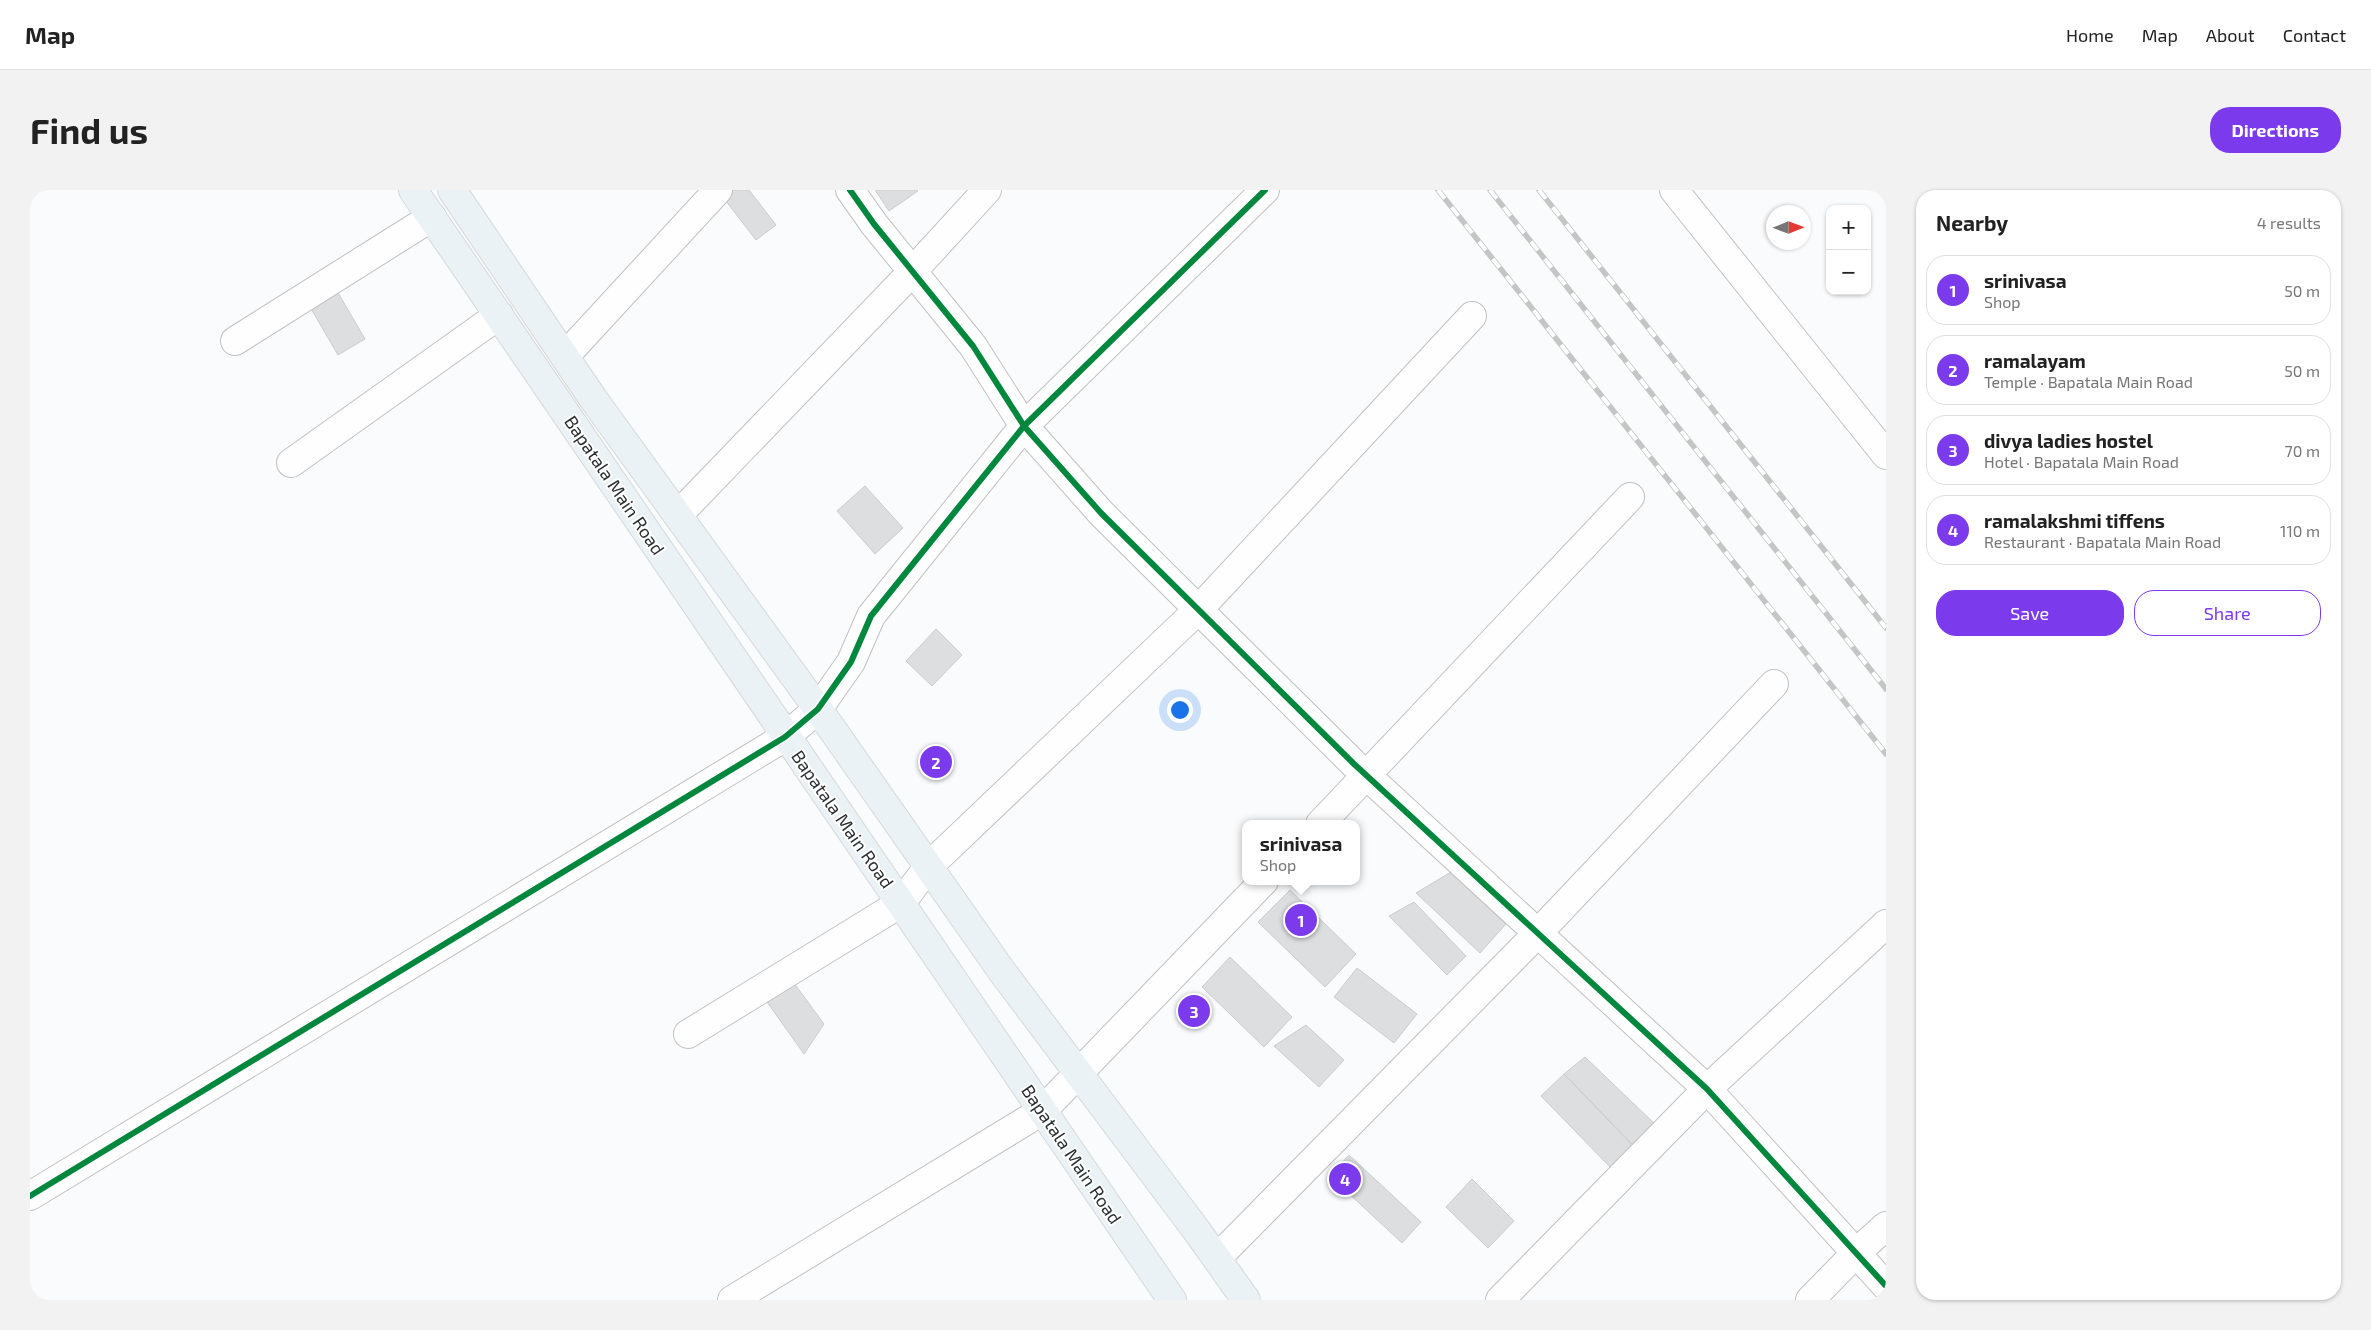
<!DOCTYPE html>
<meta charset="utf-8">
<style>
:root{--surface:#fff;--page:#f2f2f2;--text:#222;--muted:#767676;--line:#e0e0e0;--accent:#7c3aed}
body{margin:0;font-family:"Exo 2",sans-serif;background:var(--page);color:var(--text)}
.controls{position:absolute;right:15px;top:15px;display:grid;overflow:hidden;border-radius:10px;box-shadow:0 1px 4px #0004}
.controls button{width:45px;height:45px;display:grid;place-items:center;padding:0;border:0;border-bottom:1px solid var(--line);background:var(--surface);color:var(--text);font:25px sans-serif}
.compass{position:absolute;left:1736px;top:15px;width:45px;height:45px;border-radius:50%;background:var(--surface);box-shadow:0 1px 4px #0004;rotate:89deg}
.you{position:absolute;left:1149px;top:519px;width:18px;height:18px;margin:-12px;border:4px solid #fff;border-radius:50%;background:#1a73e8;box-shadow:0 0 0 8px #1a73e833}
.badge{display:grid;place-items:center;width:32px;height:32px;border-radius:50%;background:var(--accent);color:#fff;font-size:16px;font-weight:700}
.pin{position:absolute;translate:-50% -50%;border:2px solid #fff;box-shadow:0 1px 5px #0006}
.popup{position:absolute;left:1212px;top:630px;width:118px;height:65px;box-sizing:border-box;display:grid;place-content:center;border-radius:10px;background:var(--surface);filter:drop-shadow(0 1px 4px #0005);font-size:16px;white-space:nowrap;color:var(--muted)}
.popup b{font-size:19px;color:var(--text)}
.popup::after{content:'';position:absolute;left:50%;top:100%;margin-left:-10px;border:10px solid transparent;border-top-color:var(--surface)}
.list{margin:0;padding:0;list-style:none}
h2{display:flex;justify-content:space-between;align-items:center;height:65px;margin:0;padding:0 20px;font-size:21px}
h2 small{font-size:16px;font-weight:400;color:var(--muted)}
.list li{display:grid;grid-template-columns:32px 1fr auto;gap:15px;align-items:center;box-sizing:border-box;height:70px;margin:0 10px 10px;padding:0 10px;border:1px solid var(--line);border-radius:20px}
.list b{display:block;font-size:19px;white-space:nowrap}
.list p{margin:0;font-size:16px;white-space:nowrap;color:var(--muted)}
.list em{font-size:16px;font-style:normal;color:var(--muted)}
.actions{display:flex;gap:10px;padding:15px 20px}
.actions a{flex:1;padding:11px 0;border:1px solid var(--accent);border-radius:20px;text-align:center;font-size:18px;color:var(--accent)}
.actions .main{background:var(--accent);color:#fff}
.map{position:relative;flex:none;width:1856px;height:1110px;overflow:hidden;border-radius:20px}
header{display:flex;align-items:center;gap:30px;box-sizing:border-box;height:70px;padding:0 25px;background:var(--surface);border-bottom:1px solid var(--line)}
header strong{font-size:24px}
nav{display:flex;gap:28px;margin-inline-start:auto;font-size:18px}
.intro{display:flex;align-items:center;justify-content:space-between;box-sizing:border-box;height:120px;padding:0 30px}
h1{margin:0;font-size:35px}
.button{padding:12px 22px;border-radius:20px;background:var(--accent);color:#fff;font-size:18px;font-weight:700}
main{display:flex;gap:30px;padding:0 30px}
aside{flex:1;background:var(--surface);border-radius:20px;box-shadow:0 1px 4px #0004}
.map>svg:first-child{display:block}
.building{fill:#dcdee0;stroke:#caccce}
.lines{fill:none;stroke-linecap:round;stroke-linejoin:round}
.minor-casing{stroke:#bfc1c3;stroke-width:30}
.major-casing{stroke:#d6d8d9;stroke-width:30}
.minor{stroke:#fefeff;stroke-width:28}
.major{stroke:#ebf2f5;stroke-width:28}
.rail-casing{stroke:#c4c5c5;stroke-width:5.5}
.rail{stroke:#fff;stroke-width:4;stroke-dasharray:11;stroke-linecap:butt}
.cycleway-casing{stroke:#fff;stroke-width:9}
.cycleway{stroke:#00873e;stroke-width:6}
.labels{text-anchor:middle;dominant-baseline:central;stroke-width:4;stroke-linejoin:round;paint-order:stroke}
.street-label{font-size:18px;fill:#2a2d2f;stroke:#fff}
</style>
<header>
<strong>Map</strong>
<nav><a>Home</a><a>Map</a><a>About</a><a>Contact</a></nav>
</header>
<div class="intro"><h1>Find us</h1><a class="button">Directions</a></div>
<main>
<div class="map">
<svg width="1856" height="1110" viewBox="0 0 1856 1110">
<rect width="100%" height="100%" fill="#f9fbfd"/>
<!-- building -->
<g class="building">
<polygon points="699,0 719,0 746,35 726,50 692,6"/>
<polygon points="845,0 887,0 888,1 859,21"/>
<polygon points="307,101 335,149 308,165 280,117"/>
<polygon points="835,296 873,338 845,364 807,321"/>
<polygon points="906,439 932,465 902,496 876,471"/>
<polygon points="1421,682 1476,734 1450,763 1386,703"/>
<polygon points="1260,700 1326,764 1295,797 1228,732"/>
<polygon points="1384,712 1436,766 1417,785 1359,726"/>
<polygon points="1200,767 1262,827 1234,857 1172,797"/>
<polygon points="1327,778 1387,824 1364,853 1304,807"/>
<polygon points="764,793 794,834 774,864 737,812"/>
<polygon points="1276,835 1314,870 1289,897 1244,856"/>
<polygon points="1555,867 1627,936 1606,958 1534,884"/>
<polygon points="1534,884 1601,954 1599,960 1581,978 1511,906"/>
<polygon points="1319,965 1391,1032 1372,1053 1300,986"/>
<polygon points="1442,989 1484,1031 1458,1058 1416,1017"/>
</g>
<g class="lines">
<defs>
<g id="minor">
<polyline points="820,0 844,34 943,156 994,236 1071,323 1323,573 1677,899 1856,1096"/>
<polyline points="1644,0 1856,265"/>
<polyline points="205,151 402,27"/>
<polyline points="535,166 688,0"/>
<polyline points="261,273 469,125"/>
<polyline points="648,325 882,82 957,0"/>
<polyline points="1290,634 1600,307"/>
<polyline points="658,844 871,713 899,676 1169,419 1442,126"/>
<polyline points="0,1006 755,547 788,519 821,472 841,426 994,236 1235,0"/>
<polyline points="1187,1068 1508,743 1744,494"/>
<polyline points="702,1110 1012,921 1234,691"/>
<polyline points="1470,1110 1677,899 1856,734"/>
<polyline points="1780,1110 1826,1063 1856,1036"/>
</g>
<g id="major">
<polyline points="383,0 1142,1110"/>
<polyline points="422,0 564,210 788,519 971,780 1167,1041 1216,1110"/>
</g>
</defs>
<!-- minor casing -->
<use href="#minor" class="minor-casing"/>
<!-- major casing -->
<use href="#major" class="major-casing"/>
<!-- minor -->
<use href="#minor" class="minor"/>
<!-- major -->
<use href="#major" class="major"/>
<defs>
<g id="rail">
<polyline points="1408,0 1856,564"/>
<polyline points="1460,0 1856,499"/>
<polyline points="1509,0 1856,438"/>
</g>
</defs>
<!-- rail casing -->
<use href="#rail" class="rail-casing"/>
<!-- rail -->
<use href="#rail" class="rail"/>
<defs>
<g id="cycleway">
<polyline points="820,0 844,34 943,156 994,236 1071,323 1323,573 1677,899 1856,1096"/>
<polyline points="0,1006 755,547 788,519 821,472 841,426 994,236 1235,0"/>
</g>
</defs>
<!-- cycleway casing -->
<use href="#cycleway" class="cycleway-casing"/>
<!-- cycleway -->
<use href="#cycleway" class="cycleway"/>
</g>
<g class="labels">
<!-- street labels -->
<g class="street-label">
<text transform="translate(585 295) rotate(56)">Bapatala Main Road</text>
<text transform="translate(813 629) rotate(55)">Bapatala Main Road</text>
<text transform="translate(1042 964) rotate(56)">Bapatala Main Road</text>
</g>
</g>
</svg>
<div class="controls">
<button>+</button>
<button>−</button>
</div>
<svg class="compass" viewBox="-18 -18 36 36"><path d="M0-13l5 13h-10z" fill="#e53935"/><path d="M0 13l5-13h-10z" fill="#767676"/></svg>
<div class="you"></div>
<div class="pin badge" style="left:1271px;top:730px">1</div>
<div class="popup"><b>srinivasa</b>Shop</div>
<div class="pin badge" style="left:906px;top:572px">2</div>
<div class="pin badge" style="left:1164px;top:821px">3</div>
<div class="pin badge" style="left:1315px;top:989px">4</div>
</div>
<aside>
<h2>Nearby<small>4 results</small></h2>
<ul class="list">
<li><span class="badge">1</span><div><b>srinivasa</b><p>Shop</p></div><em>50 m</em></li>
<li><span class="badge">2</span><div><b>ramalayam</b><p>Temple · Bapatala Main Road</p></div><em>50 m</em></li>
<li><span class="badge">3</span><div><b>divya ladies hostel</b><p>Hotel · Bapatala Main Road</p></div><em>70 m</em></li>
<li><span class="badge">4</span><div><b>ramalakshmi tiffens</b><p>Restaurant · Bapatala Main Road</p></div><em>110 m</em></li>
</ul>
<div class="actions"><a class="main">Save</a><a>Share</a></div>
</aside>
</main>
